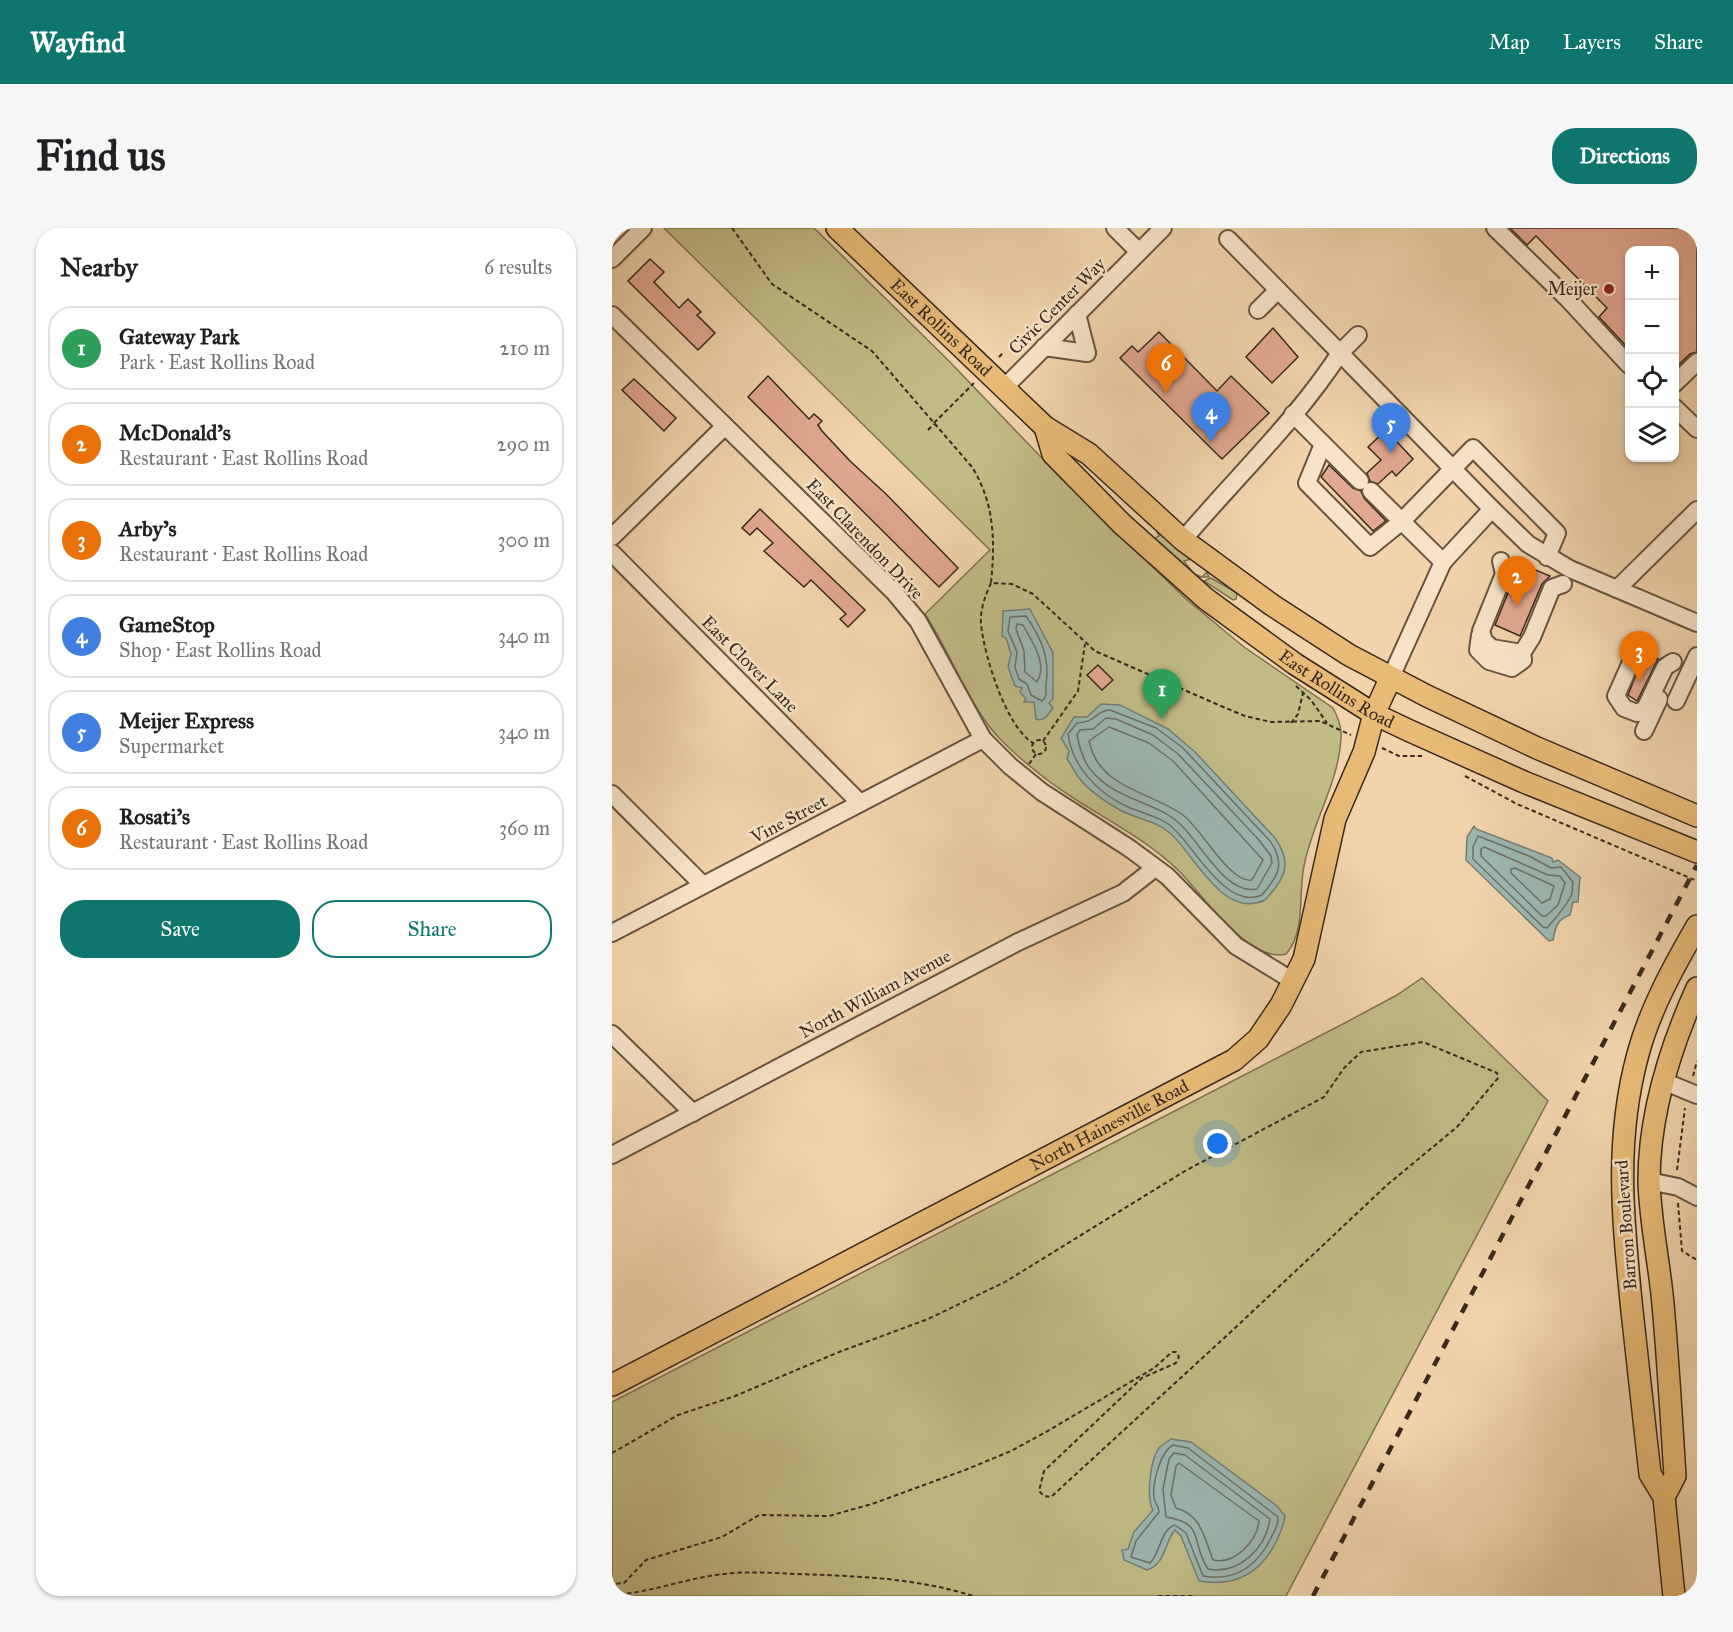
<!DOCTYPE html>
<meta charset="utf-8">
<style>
:root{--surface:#fff;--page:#f6f6f6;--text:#202124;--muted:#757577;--line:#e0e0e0;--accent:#0f766e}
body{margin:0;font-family:"IM FELL Great Primer",serif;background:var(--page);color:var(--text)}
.controls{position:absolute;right:18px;top:18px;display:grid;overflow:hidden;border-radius:12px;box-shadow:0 2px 4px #0004}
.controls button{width:54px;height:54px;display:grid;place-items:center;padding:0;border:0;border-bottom:2px solid var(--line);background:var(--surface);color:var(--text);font:30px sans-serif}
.you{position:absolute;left:606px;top:916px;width:21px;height:21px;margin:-15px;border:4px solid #fff;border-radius:50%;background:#1a73e8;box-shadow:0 0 0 9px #1a73e833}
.badge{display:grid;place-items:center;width:39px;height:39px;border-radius:50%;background:var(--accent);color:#fff;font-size:20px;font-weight:700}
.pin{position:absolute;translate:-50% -50px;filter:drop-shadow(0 2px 3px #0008)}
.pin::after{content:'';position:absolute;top:32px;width:21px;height:18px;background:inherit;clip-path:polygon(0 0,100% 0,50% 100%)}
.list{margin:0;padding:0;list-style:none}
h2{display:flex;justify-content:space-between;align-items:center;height:78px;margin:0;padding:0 24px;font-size:26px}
h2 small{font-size:20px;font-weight:400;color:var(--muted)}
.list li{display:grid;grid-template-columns:39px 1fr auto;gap:18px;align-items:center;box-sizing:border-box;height:84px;margin:0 12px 12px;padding:0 12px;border:2px solid var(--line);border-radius:24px}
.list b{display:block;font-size:22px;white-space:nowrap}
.list p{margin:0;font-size:20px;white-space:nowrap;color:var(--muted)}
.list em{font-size:20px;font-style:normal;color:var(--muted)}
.actions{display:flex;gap:12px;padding:18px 24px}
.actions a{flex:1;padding:14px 0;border:2px solid var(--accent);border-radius:24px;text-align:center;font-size:21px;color:var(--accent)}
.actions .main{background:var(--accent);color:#fff}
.icon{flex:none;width:33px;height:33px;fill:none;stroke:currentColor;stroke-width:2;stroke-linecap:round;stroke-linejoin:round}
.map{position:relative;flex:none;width:1085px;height:1368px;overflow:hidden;border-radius:24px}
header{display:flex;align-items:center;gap:36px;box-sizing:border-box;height:84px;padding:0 30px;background:var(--accent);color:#fff}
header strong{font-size:28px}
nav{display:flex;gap:33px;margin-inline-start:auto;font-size:21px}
.intro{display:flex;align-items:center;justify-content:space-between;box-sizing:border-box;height:144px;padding:0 36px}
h1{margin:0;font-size:42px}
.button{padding:15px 27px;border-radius:24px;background:var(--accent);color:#fff;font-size:21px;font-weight:700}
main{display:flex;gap:36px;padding:0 36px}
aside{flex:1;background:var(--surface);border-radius:24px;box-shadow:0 2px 4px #0004}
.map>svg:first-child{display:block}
.green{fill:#c1bb85;stroke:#7c7250;stroke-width:1.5}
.water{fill:#9cb7b1;stroke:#747e75;stroke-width:1.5}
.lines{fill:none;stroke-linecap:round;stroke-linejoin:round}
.shore{stroke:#6a7066;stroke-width:1.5}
.building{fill:#e2a790;stroke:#38291c;stroke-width:1.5}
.minor-casing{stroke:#665440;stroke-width:20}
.major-casing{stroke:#38291c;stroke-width:24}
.path{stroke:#38291c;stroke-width:2;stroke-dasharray:4.5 3;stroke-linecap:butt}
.minor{stroke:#f6e3c9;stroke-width:16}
.major{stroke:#e8ba76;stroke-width:21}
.rail{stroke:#38291c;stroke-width:4.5;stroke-dasharray:10 10;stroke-linecap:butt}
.poi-dot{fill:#8f2418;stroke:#f6e3c9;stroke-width:2}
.labels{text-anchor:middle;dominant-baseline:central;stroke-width:5;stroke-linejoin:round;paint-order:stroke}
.poi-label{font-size:18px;fill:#38291c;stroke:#f6e3c9;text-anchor:end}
.street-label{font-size:18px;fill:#38291c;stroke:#f6e3c9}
</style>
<header>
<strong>Wayfind</strong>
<nav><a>Map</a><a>Layers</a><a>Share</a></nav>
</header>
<div class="intro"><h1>Find us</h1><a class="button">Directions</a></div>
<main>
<aside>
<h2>Nearby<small>6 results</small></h2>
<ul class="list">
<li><span class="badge" style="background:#2e9e5b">1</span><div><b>Gateway Park</b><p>Park · East Rollins Road</p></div><em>210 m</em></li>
<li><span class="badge" style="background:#e8710a">2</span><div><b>McDonald's</b><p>Restaurant · East Rollins Road</p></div><em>290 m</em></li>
<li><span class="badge" style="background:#e8710a">3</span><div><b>Arby's</b><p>Restaurant · East Rollins Road</p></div><em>300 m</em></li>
<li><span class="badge" style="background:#3f7fe0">4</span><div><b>GameStop</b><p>Shop · East Rollins Road</p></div><em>340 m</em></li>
<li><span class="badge" style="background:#3f7fe0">5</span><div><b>Meijer Express</b><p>Supermarket</p></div><em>340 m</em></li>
<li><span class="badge" style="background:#e8710a">6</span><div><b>Rosati's</b><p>Restaurant · East Rollins Road</p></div><em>360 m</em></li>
</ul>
<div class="actions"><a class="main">Save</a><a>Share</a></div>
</aside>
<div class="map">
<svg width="1085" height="1368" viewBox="0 0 1085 1368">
<rect width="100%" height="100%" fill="#f1d4ac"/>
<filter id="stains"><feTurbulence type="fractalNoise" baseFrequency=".00333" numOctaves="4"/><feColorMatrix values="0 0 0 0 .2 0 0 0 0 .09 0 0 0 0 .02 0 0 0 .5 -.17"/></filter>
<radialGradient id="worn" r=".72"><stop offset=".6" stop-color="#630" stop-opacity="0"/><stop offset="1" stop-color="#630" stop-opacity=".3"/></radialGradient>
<!-- green -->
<g class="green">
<path d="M 52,0 L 202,0 L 337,133 L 449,250 L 574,371 L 632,419 L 721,480 C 726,489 730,499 729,510 C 727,554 700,595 692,638 C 686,666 694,704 674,726 C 637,736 591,667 567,643 C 537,614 501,595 466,573 C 439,556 411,534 388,511 C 358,480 338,424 313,386 L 378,322 Z"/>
<polygon points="545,304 579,331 572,333 582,346 590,349 595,344 597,349 585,349 542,311 547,308"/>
<polygon points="599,350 625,365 624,371 621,372 592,353"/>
<polygon points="810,750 936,873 674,1368 0,1368 0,1174 729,797 785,767"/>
</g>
<!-- water -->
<g class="water">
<path d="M 418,381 L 441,425 L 441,471 L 437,475 L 441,480 C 436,486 433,494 424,491 L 422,474 L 412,474 L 414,471 L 408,464 L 410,460 L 403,458 L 396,439 L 399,426 L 394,410 L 390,408 L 391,383 Z"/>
<path d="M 489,476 L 508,477 L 556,501 L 583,524 L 663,610 C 681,635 673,651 653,672 C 611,692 583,627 558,605 C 543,592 524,591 508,582 C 494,574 474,561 465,547 C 461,541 459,536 455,531 L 457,523 L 449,510 L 462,489 L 475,489 Z"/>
<path d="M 862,598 L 864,601 L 940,630 L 941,634 L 946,632 L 968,649 L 966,674 L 961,674 L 958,687 C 944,692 944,699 941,712 L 937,713 L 854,632 L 855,609 Z"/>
<path d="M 559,1211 L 579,1214 L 665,1278 L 673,1288 C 672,1298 668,1305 664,1314 C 648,1346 622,1359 587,1353 L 569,1308 L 563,1302 C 552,1315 554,1336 535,1342 L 512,1332 L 510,1322 L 516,1321 L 522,1304 L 541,1282 C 534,1270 538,1232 547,1220 C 550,1216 555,1214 559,1211 Z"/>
</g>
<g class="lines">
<!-- shore -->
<g class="shore">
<path d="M 414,388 C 429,410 438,429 434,456 C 433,463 436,468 430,473 L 419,467 L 415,456 L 407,451 L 403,439 L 405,424 L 396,403 L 398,389 Z"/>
<path d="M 405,396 L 411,397 C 420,414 436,435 425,454 L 413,444 L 412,423 L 404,401 Z"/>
<path d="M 498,482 L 544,500 L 571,520 L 658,613 C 674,636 666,648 650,667 C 616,683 583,621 563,602 C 550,588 530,586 514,578 C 484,564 460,537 456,506 L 465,495 C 486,494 482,483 498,482 Z"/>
<path d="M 494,490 L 504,491 L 541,507 L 566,526 L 647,612 L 659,628 L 660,635 L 645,661 C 614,668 588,614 568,596 C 542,572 503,573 478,541 C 471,532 467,517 465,507 L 468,502 L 481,501 Z"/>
<path d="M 497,499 L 537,515 L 561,533 L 651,632 L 640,652 C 618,656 589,600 571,587 C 538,563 487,561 477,513 Z"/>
<path d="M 866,608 L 917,628 L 939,640 L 949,639 L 961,654 C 960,658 961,665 959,668 C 953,680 944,689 935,700 L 931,699 L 861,631 L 861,619 Z"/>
<polygon points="872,619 936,647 948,648 953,655 946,677 934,688 930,688 869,628 869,621"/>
<polygon points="903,640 942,658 938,671 930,675 899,645 899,641"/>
<path d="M 561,1217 L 576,1220 L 666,1289 C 667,1297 662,1303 659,1310 C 645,1338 623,1354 591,1348 L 574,1305 L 563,1297 C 548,1302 549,1324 538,1335 L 519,1329 L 524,1313 L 547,1284 C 547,1278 543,1276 542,1270 C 540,1256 548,1224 561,1217 Z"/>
<path d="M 562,1225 L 573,1227 L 658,1291 C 654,1320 627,1347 596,1341 C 578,1314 594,1295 554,1289 L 551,1261 L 557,1231 Z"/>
<path d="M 567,1235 L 647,1293 C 645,1313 623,1337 601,1332 C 592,1310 590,1287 564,1280 L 559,1267 L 564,1238 Z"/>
</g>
</g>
<!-- building -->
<g class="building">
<polygon points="898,0 1085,0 1085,124 1078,126 1062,141 1062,22 1017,22 1017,121 987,89 995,80 924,8 915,17"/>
<polygon points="38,31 52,44 42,54 67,80 76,71 89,84 85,87 103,105 86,122 16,53"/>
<polygon points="661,100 686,129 660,155 634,129"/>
<polygon points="547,104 605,163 619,148 657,185 610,231 508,130 520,118 526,124"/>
<polygon points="156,148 197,191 202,186 210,193 206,197 210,203 238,233 274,266 346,340 327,359 136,169"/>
<polygon points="22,151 64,190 52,203 10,162"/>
<polygon points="774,202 801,231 784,248 780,243 766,256 758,253 755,245 769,232 756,219"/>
<polygon points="717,237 741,260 749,263 752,270 774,293 761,303 709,249"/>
<polygon points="148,281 253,382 236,399 228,391 234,386 199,352 192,359 152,323 161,315 145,300 138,307 130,300"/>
<polygon points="904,334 938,348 930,356 908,408 883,397 902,350"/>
<polygon points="1032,426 1046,431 1025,473 1016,467"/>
<polygon points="486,437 501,452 490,462 475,447"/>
</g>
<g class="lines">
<defs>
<g id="minor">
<polyline points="503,0 527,24"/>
<polyline points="883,0 955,70 1017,137"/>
<polyline points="0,31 31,0"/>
<polyline points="646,82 666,62"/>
<polyline points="465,86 475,125"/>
<polyline points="0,87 282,364 306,393 371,511 398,538 430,564 517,620 555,648 624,718 681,753"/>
<polyline points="746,107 728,125 880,281"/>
<polyline points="432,119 475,125"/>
<polyline points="1062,156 1085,134"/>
<polyline points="393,159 551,0"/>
<polyline points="1062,179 1085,201"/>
<polyline points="681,186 711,216 695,255 758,319 789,294 861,220 945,305 935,329"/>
<polyline points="711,216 748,253"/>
<polyline points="759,263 831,334"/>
<polyline points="0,309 113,198"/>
<path d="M 571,312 C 623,250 683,194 728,125 L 616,11"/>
<polyline points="0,325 248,575"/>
<polyline points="889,333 892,346 869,403 872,413 880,420 910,425 920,409 940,360 951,356"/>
<polyline points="1005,361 1085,282"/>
<polyline points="868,407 866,422 877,433 900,440 911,432 910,425"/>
<polyline points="1023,414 1020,432 1004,468 1012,480 1025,485 1033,481 1053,439 1061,434"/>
<polyline points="779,449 831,334 880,281 916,316 958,341 1085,395"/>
<polyline points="1064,473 1085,428"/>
<polyline points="1032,503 1047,471"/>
<polyline points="0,566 91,657"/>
<polyline points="0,705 371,511"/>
<polyline points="0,806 81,885"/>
<polyline points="1051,853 1085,867"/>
<polyline points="0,927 404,715 511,665 543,640"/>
<polyline points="1037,953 1066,959 1085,969"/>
</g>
<g id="major">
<path id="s1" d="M 225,0 L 433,199 L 477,226 L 571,312 L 660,377 L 737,427 L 815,468 L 925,520 L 1085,588"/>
<path id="s2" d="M 433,199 L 441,226 L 510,296 L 594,371 L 683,436 L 762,486 L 798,503 L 912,554 L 1085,624"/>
<path id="s3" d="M 0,1157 L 622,832 L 646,811 L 669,777 L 692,731 L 723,591 L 752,524 L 762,486 L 779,449"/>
<path d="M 1052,1269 L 1063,1248 C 1059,1187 1056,1127 1050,1066 C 1046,1029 1038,991 1037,953 C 1037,887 1058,820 1085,760"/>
<path d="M 1062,1368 L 1052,1269 L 1038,1246 C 1032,1191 1026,1137 1020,1083 C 1011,993 1002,914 1026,826 C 1038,781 1062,738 1085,698"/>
</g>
</defs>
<!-- minor casing -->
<use href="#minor" class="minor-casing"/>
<!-- major casing -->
<use href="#major" class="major-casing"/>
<!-- path -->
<g class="path">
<path d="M 120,0 L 160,56 L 260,123 L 360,239 C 383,276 383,314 379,355 L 400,356 L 421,366 L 483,423 L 609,478 L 633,488 L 659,494 L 708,493 L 739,507"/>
<polyline points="387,129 392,124"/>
<polyline points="322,195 362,155"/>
<polyline points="316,202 322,196"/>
<path d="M 379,355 C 373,368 368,382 369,396 C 372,427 394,499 421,515"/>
<polyline points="684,458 699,472 715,495"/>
<polyline points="679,495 686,486 691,465"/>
<circle cx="427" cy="519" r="7"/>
<polyline points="431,513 466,463 473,416"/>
<polyline points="770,520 787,528 810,528"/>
<polyline points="417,536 424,526"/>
<polyline points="853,548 905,576 1085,653"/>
<polyline points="1081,848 1085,833"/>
<polyline points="1065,942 1073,880"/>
<polyline points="1066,975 1070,1023 1085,1032"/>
<polyline points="0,1225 66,1187 123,1168 227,1124 316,1091 393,1054 573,943 712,869 732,840 749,824 811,814 885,845 886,850 845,899 775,957 623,1100 439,1269 432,1268 427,1263 432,1243 530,1150 564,1135 567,1129 564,1124 560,1124 542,1140 434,1204 399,1223 353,1242 260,1276 217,1288 147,1287 110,1309 34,1332 12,1355 0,1356"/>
<path d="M 0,1367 C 38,1365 74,1350 112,1346 C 136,1343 161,1345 185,1346 C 245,1348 304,1350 361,1368"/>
<polyline points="546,1368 581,1368"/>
</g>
<!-- minor -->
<use href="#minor" class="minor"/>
<!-- major -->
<use href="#major" class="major"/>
<!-- rail -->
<polyline class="rail" points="701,1368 1085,637"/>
</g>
<!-- markers -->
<circle class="poi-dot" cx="997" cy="61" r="6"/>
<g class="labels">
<!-- poi labels -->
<g class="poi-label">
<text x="985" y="61">Meijer</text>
</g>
<!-- street labels -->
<g class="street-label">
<text transform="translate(445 78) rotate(-45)">Civic Center Way</text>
<text stroke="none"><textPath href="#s1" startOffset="144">East Rollins Road</textPath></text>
<text transform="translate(253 311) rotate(46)">East Clarendon Drive</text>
<text transform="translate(138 436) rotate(45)">East Clover Lane</text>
<text stroke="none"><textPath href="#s2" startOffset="398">East Rollins Road</textPath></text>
<text transform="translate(177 591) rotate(-28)">Vine Street</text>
<text transform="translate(263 766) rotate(-28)">North William Avenue</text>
<text stroke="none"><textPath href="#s3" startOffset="561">North Hainesville Road</textPath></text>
<text transform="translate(1014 997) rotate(-94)">Barron Boulevard</text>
</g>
</g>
<rect width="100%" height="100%" filter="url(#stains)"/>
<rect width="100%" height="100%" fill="url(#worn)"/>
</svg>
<div class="controls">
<button>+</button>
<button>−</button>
<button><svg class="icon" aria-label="locate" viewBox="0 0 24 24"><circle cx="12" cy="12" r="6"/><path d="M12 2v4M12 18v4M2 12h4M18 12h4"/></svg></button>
<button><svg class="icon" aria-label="layers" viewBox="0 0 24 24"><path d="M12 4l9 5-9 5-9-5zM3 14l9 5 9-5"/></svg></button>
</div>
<div class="you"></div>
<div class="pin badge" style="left:550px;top:491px;background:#2e9e5b">1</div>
<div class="pin badge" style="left:905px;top:378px;background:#e8710a">2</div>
<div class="pin badge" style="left:1027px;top:453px;background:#e8710a">3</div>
<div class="pin badge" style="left:599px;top:214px;background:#3f7fe0">4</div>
<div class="pin badge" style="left:779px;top:225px;background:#3f7fe0">5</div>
<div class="pin badge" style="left:554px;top:165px;background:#e8710a">6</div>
</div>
</main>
